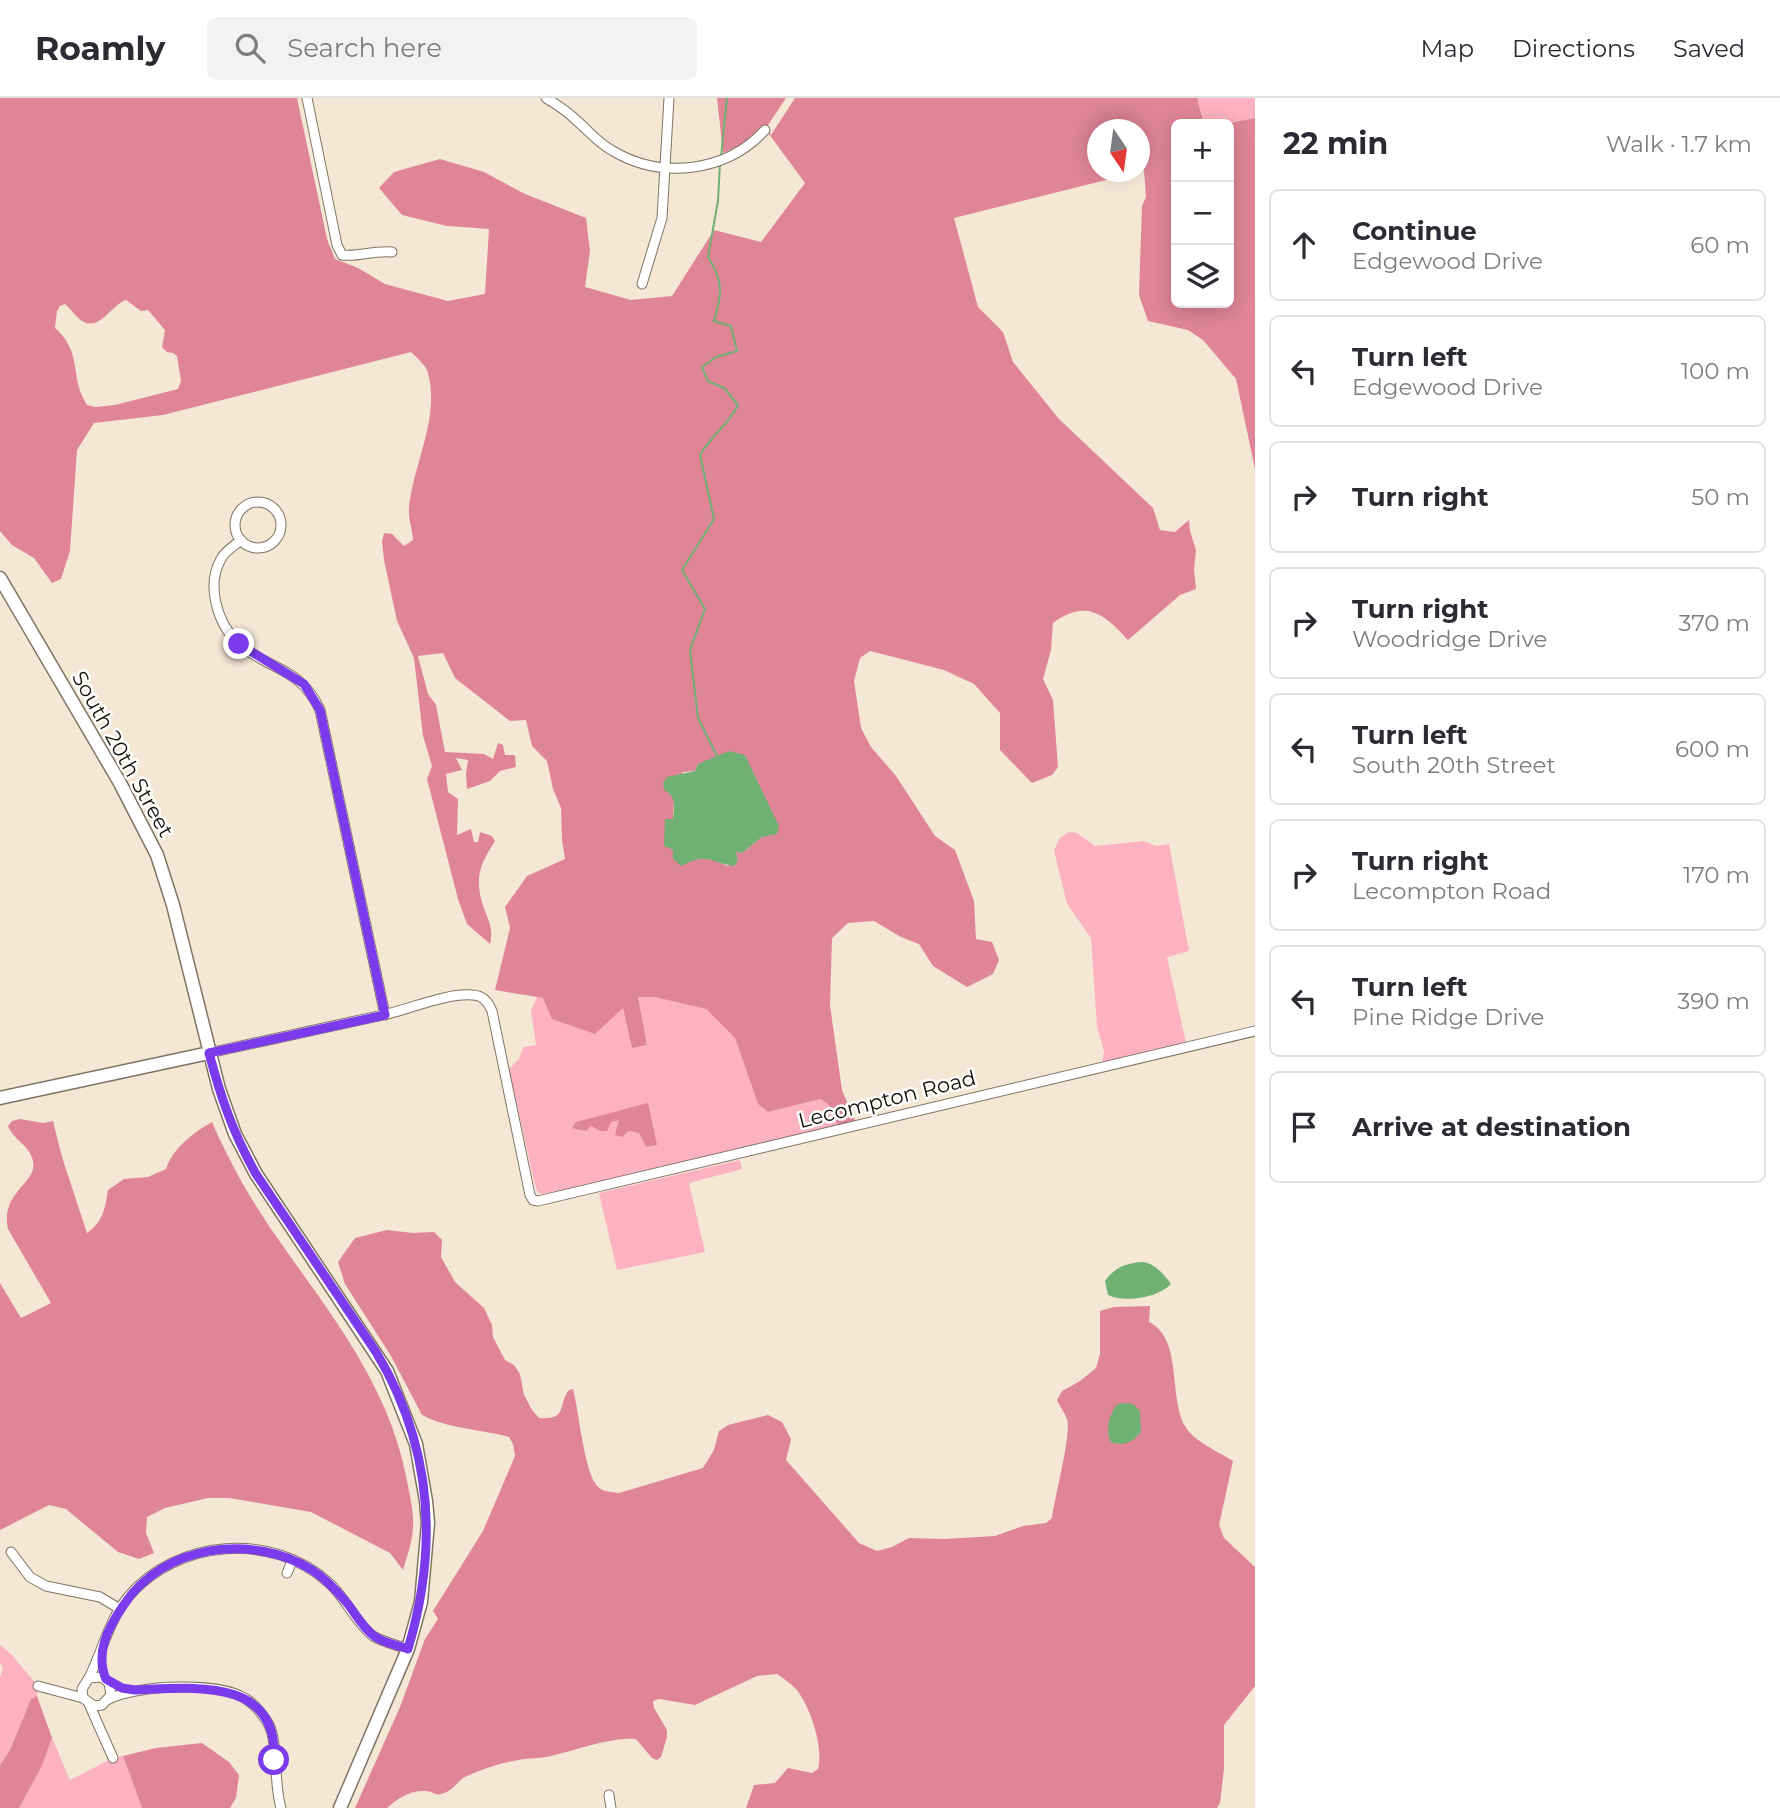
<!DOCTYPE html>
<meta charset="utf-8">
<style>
:root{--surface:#fff;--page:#f2f2f3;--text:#2b2b33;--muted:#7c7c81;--line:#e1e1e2}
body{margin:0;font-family:Montserrat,sans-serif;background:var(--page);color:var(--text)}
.controls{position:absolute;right:21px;top:21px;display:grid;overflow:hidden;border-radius:10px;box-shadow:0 4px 18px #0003}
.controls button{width:63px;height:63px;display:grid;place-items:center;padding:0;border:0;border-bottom:2px solid var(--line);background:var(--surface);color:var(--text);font:35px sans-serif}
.compass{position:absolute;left:1087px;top:21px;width:63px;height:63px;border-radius:50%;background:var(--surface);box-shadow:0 4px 18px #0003;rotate:167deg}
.stop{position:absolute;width:21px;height:21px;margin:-16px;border:5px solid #7c3aed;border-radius:50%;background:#fff}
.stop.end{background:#7c3aed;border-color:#fff;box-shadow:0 2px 7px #0008}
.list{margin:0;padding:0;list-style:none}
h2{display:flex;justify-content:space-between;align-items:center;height:91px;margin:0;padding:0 28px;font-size:30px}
h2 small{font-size:23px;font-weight:400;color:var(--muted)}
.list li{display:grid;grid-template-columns:46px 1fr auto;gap:21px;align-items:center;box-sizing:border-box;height:112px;margin:0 14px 14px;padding:0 14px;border:2px solid var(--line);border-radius:10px}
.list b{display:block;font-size:26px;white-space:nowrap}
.list p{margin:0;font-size:23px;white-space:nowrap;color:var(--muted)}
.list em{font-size:23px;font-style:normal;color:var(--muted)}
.icon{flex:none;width:38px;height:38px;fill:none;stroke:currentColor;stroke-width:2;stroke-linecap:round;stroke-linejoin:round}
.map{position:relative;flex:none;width:1255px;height:1710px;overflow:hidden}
header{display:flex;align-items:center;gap:42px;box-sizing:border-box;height:98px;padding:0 35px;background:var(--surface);border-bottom:2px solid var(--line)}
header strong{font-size:33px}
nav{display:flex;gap:38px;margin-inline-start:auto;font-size:24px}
.search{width:490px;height:63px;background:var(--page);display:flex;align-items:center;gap:18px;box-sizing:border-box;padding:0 24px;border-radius:10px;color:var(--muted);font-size:26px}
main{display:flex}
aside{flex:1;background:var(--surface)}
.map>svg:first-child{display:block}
.green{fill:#fcb2c0}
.forest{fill:#e08598;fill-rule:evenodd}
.water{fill:#6eb172}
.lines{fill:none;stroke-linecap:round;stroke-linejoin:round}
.stream{stroke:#6eb172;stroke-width:2}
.street-casing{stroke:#7f7363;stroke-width:11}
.secondary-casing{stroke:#7f7363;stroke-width:15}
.street{stroke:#fff;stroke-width:9}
.secondary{stroke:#fff;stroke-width:12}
.route{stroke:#7c3aed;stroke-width:9}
.labels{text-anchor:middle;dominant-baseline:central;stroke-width:5;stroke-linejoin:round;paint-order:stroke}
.street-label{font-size:21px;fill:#14100a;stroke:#fff}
</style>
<header>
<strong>Roamly</strong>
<div class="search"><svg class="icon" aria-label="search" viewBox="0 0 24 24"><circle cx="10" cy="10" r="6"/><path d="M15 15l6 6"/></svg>Search here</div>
<nav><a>Map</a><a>Directions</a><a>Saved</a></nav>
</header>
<main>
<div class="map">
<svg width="1255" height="1710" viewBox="0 0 1255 1710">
<rect width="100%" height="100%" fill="#f4e7d4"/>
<!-- green -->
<g class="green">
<polygon points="1197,0 1255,0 1255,20 1223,26 1204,26"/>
<polygon points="1069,734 1077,735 1095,748 1144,743 1156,748 1169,746 1189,853 1167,859 1186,945 1102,966 1104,954 1097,928 1091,840 1067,806 1054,752 1060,740"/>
<polygon points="537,899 623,909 632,950 647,947 638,899 654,899 706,911 735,940 758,1006 768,1014 822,1001 829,1007 838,1028 562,1093 541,1096 537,1093 534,1083 509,971 519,961 523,949 536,947 531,912"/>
<polygon points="740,1062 742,1071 689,1085 705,1154 617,1172 599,1095"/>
<polygon points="0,1547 11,1556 38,1588 37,1598 31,1601 10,1652 0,1667 0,1579 3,1570 0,1565"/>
<polygon points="52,1640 70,1682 113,1660 123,1658 142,1710 19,1710 42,1668"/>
</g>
<!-- forest -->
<g class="forest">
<path d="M 0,0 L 297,0 L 327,141 L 335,161 L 358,170 L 385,186 L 448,203 L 485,196 L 489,131 L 447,128 L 402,117 L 379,90 L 394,74 L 440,61 L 484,74 L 525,96 L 586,120 L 590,153 L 585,189 L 631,202 L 672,198 L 714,132 L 761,144 L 805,85 L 766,32 L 754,41 L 723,55 L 717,0 L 786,0 L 766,30 L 771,37 L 795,0 L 1197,0 L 1204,26 L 1176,26 L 1176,205 L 1229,205 L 1229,26 L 1223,26 L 1255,20 L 1255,371 L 1236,281 L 1203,242 L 1188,232 L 1148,223 L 1139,197 L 1142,108 L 1146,99 L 1144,72 L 1140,73 L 1140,32 L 1098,32 L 1098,74 L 1138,74 L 954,120 L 978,209 L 1003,234 L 1013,264 L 1059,321 L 1153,410 L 1160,432 L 1175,434 L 1189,422 L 1190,433 L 1196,452 L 1194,472 L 1196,491 L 1180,497 L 1128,542 C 1104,515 1085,501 1053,525 L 1051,552 L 1043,581 L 1053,602 L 1058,669 L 1052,677 L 1032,685 L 1000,652 L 1000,615 L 974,586 L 944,572 L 870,553 L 860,560 L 854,583 L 861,630 L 871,649 L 896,678 L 935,738 L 955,752 L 974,803 L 976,841 L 992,844 L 999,862 L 993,876 L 967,889 L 933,868 L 919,846 L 901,839 L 874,823 L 848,825 L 832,840 L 830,907 L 842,992 L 856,1025 L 838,1028 L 829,1007 L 821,1001 L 768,1014 L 758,1006 L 735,940 L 706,911 L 654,899 L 638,899 L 647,947 L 632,950 L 623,910 L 595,936 L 552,921 L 543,900 L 495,892 L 510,830 L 505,809 L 527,778 L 565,761 L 562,742 L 561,710 L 553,691 L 547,663 L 532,648 L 526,622 L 510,623 L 455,580 L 443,555 L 418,558 L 428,596 L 436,607 L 445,654 L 484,656 L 493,661 L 498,645 L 503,647 L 505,657 L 515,657 L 516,669 L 500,673 L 490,683 L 467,691 L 466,676 L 468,662 L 456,660 L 462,672 L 446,676 L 448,694 L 458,701 L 457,737 L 471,731 L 474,744 L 478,744 L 480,734 L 492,738 L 495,743 C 478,769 474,783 485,813 C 490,826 493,832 490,846 L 467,826 L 458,801 L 427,681 L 432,668 L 423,638 L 414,560 L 397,523 L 384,462 L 382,443 L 384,435 L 392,436 L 404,448 L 413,442 C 412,431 408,419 409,409 C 414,364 440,320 428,275 C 426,267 416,259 411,254 L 163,317 L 94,325 L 77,352 L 70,453 L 61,481 L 52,485 L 34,460 L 12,447 L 0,433 ZM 126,202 L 141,213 L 148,212 L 165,232 L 162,249 L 167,254 L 173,255 L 177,258 L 181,283 L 178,291 L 115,307 L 95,309 L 87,307 C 68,277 84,256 55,230 L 57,213 L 60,208 L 65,206 C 71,211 76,219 82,223 C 100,234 112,206 126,202 ZM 698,666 L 762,739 L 742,755 L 736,754 L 728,768 L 709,760 L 696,761 L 673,721 L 674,702 L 671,696 L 683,674 L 695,673 Z"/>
<polygon points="648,1005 657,1047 646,1049 639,1035 629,1033 622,1039 615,1037 619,1022 611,1024 607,1033 600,1033 591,1028 586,1033 572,1030 576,1024"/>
<path d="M 20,1021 L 43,1025 L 53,1023 L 62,1059 L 87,1135 C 103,1124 105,1111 108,1092 L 124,1081 L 148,1079 L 166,1071 C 173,1050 193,1035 212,1024 C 228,1061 248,1097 271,1131 C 326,1211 389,1284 407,1383 C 410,1398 414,1415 413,1430 C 412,1445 407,1458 403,1472 L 390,1455 L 311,1414 L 229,1400 L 208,1400 L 165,1410 L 147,1419 L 146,1435 L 154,1455 L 139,1461 L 118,1454 L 66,1411 L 49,1407 L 0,1432 L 0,1185 L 21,1220 L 51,1205 L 8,1131 C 0,1093 38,1086 33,1063 C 29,1046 14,1043 8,1028 L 12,1023 Z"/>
<path d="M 387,1132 L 413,1135 L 434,1134 L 442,1142 L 441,1159 L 455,1184 L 484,1210 L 492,1227 L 493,1239 L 505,1262 L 514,1267 L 520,1276 L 524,1297 L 532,1312 L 539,1320 C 568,1322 557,1308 569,1292 L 573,1291 C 579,1313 584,1375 598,1389 C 603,1394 612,1394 619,1395 L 703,1370 L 714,1352 L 719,1333 L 728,1327 L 768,1317 L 782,1324 L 791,1341 L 786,1362 L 859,1445 L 877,1453 L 892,1449 L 909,1440 L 945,1441 L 995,1438 L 1023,1428 L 1046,1425 L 1052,1420 C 1054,1401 1072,1335 1067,1321 C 1065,1315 1060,1309 1057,1302 L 1062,1293 L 1080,1283 L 1096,1270 L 1100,1256 L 1100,1213 L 1114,1209 L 1150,1208 L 1149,1224 C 1183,1241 1168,1297 1185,1328 C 1193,1343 1219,1354 1233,1363 L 1219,1427 L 1224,1440 L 1255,1469 L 1255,1588 L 1224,1627 L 1224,1671 L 1220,1705 L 1217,1710 L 746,1710 L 754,1687 L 775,1685 L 788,1670 L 812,1675 L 818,1671 C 824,1649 810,1607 795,1590 C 790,1585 783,1580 777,1576 L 757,1578 L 695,1607 L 659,1601 L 653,1603 L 654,1610 L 667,1632 L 667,1639 L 661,1659 L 657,1662 L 652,1660 L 636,1641 C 609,1639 578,1652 551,1658 C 542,1660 533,1660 524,1661 C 504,1664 485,1670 467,1678 C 457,1682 455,1693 441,1696 C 435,1698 432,1693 426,1693 C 410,1692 398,1700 387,1710 L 355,1710 L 400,1609 L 425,1541 L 438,1521 L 433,1513 L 483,1433 L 515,1358 L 513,1346 L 509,1339 C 480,1331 449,1331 422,1317 L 391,1258 L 345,1186 L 338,1164 L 355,1140 Z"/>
<polygon points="37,1598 52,1640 42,1668 19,1710 0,1710 0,1667 10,1652 31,1601"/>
<polygon points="202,1645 229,1664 239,1677 236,1700 230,1710 142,1710 123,1658 156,1650"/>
</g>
<!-- water -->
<g class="water">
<path d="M 729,653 L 745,657 L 779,728 L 777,736 L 762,739 L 742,755 L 736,754 L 738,763 L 734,768 C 707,764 709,754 681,768 L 673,761 L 673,752 L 664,748 L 665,721 L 673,721 C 674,708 677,699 664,692 L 663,685 L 667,679 L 695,673 L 698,666 Z"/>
<path d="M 1143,1164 C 1155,1166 1163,1175 1171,1186 C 1158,1200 1125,1205 1108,1197 L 1105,1183 C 1115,1169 1126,1165 1143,1164 Z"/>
<path d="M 1125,1305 L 1133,1306 L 1140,1313 L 1141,1334 C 1133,1344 1123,1349 1111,1344 C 1105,1334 1109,1314 1118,1306 Z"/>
</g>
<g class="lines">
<!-- stream -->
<g class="stream">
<polyline points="721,59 727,0"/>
<path d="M 717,658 L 698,620 L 690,552 L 705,511 L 682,472 L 714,421 L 700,357 C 712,336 728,328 738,307 L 724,290 L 708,283 L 702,269 L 716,259 L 737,253 L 731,228 L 714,223 C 722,196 724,184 708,159 L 718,103 L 720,65"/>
</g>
<defs>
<g id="street">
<path d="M 307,0 L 337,147 L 342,157 C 359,159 375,152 392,154"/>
<path d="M 546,0 C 556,6 567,13 576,22 C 589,33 598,45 613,53 C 662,82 727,74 765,32"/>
<polyline points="642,186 662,120 669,0"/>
<circle cx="258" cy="427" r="23"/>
<path d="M 241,442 C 234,448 225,453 221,461 C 206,487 217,525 238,545 C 269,573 300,568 320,612 L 385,917"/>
<path d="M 209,955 C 267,942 326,930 383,917 C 410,911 446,895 472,897 C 483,897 488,904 492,913 L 530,1097 L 533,1102 L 538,1103 L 1255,933"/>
<polyline points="11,1454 30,1479 46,1488 100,1499 120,1511"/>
<polyline points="287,1475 292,1463"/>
<path d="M 89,1580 C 102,1554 109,1522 128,1499 C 177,1441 272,1433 329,1485 C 346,1500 355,1524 373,1538 C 383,1544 397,1547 408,1551"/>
<polyline points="38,1588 83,1600 94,1608 102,1607 111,1597 109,1585 102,1579 89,1580 82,1591 83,1600"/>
<path d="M 109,1601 C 136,1587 220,1583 246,1601 C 254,1606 263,1617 268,1625 C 279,1645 273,1684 281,1710"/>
<polyline points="89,1606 113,1660"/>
<polyline points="609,1697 611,1710"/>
</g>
<g id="secondary">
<polyline points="0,480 120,685 157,757 173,807 219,991 235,1036 256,1076 387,1273 416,1346 426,1403 428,1425 421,1504 408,1551 340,1710"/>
<polyline points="0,1000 209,955"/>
</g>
</defs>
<!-- street casing -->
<use href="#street" class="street-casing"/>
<!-- secondary casing -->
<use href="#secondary" class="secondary-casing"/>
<!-- street -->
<use href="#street" class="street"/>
<!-- secondary -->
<use href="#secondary" class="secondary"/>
</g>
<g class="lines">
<!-- route -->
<path class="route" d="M 239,546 L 304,586 L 320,612 L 385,917 L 209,955 C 221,1000 233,1035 256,1076 L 376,1254 C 432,1347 439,1447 408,1551 C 397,1547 383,1545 374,1538 C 362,1529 356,1516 347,1505 C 337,1493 326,1481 312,1472 C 252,1435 163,1446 123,1508 C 108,1530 95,1555 106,1581 L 122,1590 L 135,1592 C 191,1590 279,1578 274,1662"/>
</g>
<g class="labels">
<!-- street labels -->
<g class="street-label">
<text transform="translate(123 656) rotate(61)">South 20th Street</text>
<text transform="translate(887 1001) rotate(-14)">Lecompton Road</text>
</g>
</g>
</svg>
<div class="controls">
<button>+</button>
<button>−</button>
<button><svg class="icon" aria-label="layers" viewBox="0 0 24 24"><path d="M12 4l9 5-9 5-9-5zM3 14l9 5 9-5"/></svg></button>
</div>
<svg class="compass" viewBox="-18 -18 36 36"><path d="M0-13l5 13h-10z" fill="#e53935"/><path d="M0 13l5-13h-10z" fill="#7c7c81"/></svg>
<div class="stop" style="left:274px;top:1662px"></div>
<div class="stop end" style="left:239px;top:546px"></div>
</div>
<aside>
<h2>22 min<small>Walk · 1.7 km</small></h2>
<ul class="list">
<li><svg class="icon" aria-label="ahead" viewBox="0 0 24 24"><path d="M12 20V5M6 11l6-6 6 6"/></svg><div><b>Continue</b><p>Edgewood Drive</p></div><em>60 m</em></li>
<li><svg class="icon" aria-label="left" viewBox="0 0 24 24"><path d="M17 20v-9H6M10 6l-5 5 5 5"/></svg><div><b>Turn left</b><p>Edgewood Drive</p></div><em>100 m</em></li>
<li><svg class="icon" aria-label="right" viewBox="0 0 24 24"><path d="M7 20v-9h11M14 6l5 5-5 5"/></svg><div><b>Turn right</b></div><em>50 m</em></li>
<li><svg class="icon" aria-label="right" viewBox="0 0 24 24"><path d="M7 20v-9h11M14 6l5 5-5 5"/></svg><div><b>Turn right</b><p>Woodridge Drive</p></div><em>370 m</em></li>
<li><svg class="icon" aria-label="left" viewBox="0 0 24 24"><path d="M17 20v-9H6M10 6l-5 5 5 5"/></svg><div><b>Turn left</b><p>South 20th Street</p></div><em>600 m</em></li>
<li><svg class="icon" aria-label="right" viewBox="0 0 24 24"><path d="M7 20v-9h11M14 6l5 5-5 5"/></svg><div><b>Turn right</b><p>Lecompton Road</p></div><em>170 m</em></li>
<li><svg class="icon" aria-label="left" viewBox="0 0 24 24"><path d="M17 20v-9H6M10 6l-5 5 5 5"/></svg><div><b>Turn left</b><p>Pine Ridge Drive</p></div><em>390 m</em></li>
<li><svg class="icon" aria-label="arrive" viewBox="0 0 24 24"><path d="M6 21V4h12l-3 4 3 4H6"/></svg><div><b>Arrive at destination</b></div></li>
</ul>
</aside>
</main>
